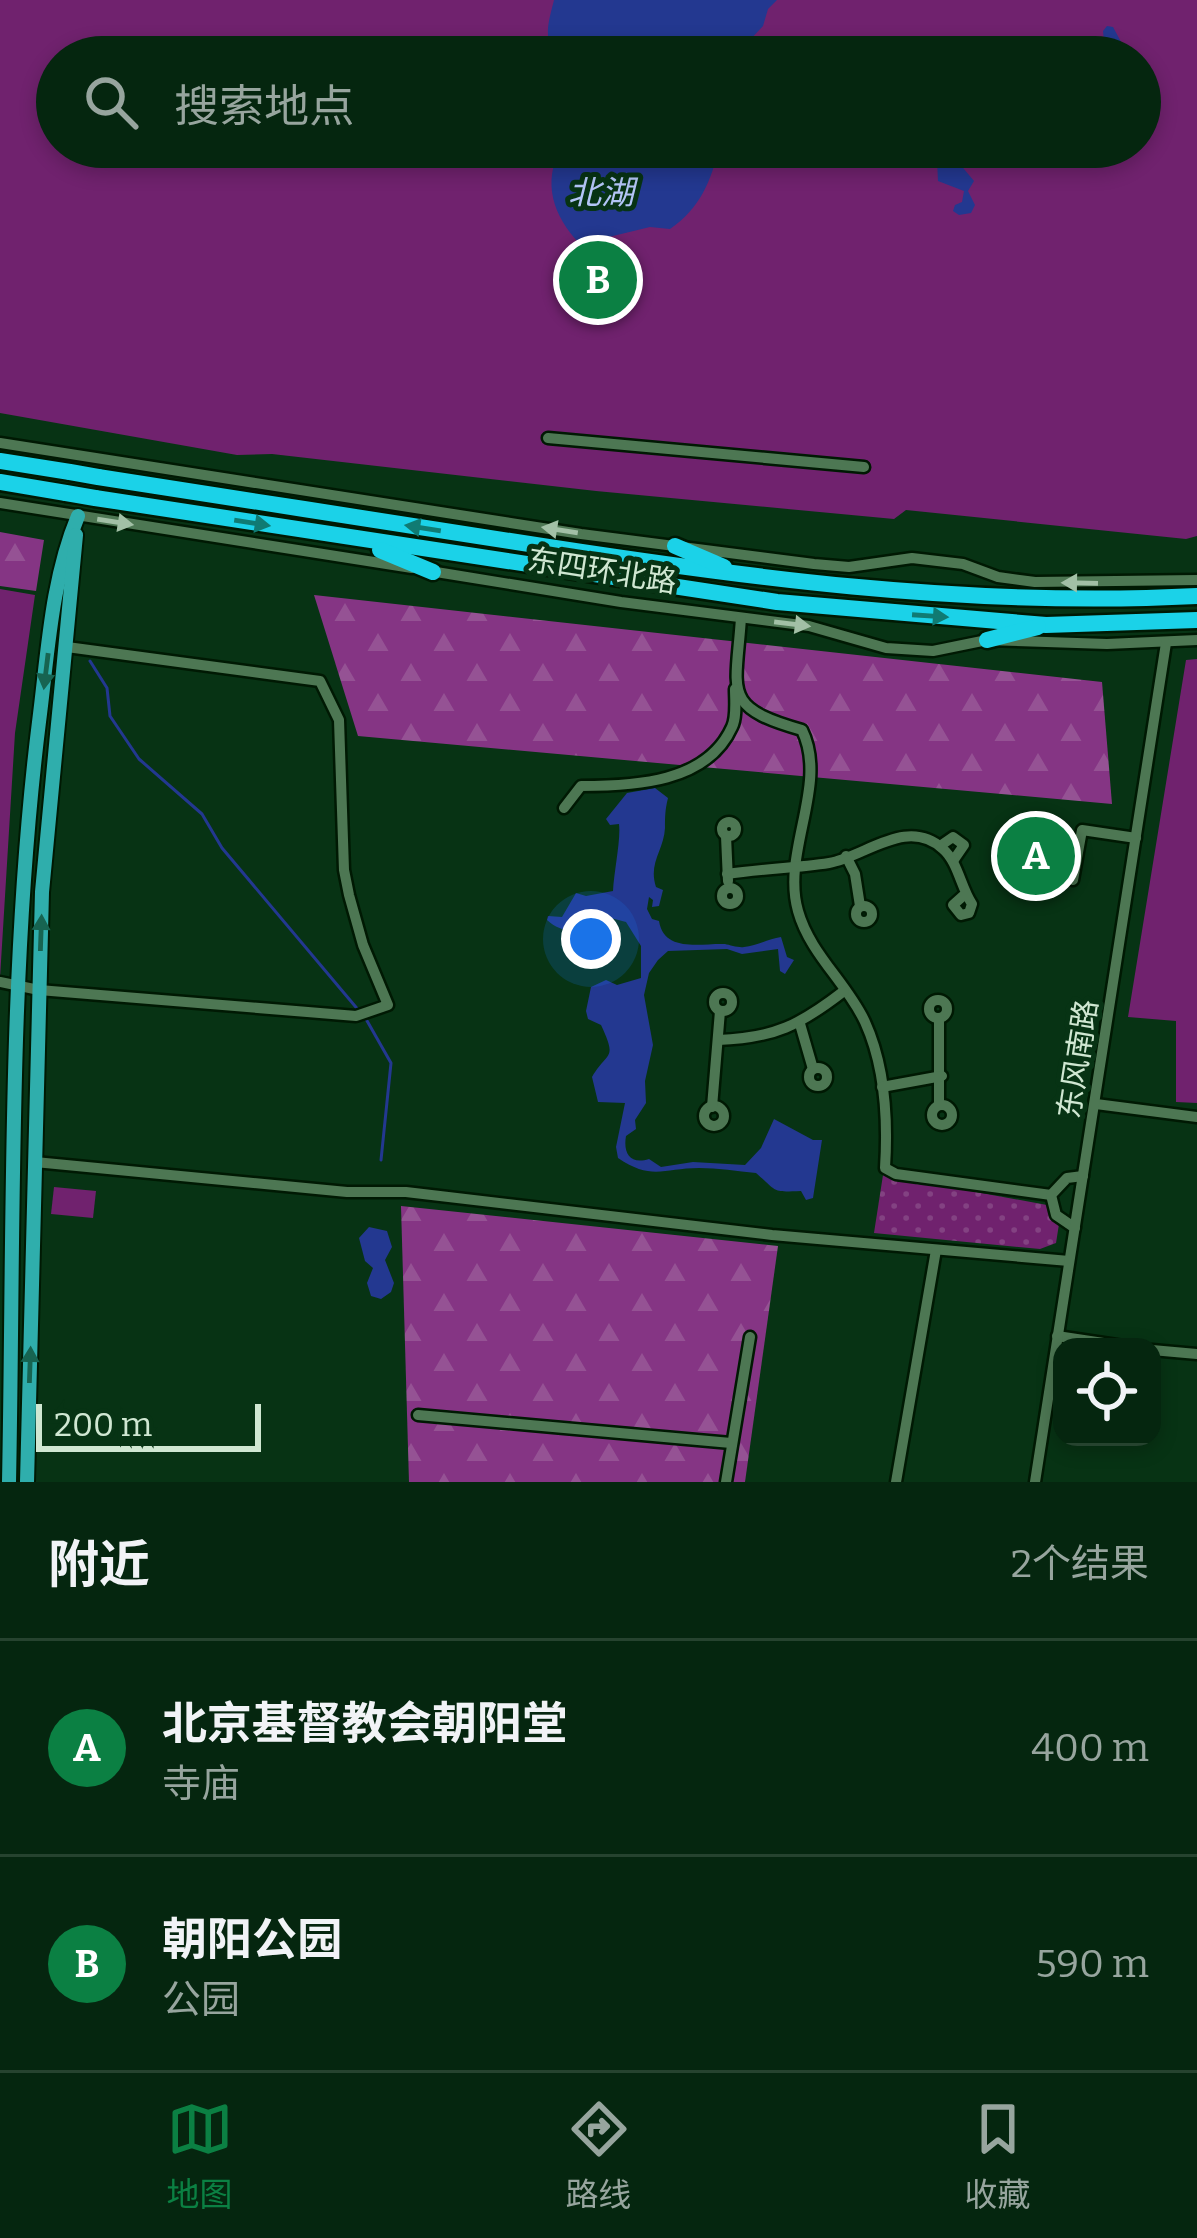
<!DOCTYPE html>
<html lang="zh">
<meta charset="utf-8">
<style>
:root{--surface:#05260f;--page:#13321d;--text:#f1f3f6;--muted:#97a59e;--line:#26432f;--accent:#0b8043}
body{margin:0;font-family:Bitter,"Noto Sans SC",serif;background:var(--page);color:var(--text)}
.controls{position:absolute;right:36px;bottom:36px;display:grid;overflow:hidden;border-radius:24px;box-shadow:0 6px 18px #0003}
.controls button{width:108px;height:108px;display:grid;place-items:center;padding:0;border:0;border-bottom:3px solid var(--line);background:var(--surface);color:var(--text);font:60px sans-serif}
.scale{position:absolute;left:36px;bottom:30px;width:225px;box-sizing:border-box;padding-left:12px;border:6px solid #d0e7d2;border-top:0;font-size:33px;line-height:42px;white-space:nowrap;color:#d0e7d2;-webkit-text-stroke:9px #073314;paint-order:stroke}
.you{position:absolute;left:591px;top:939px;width:42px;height:42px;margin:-30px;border:9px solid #fff;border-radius:50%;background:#1a73e8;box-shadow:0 0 0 18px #1a73e833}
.badge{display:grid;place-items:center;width:78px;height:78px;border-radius:50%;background:var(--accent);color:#fff;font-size:39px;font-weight:700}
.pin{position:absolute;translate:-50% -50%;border:6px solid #fff;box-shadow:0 3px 12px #0006}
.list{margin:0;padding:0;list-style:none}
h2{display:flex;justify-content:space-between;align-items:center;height:156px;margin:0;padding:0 48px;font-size:51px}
h2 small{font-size:39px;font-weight:400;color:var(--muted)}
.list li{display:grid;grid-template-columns:78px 1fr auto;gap:36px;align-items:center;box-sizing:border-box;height:216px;padding:0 48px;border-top:3px solid var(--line)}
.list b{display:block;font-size:45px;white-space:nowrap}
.list p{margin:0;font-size:39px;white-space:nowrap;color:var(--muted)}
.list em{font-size:39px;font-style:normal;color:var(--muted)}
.icon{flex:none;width:66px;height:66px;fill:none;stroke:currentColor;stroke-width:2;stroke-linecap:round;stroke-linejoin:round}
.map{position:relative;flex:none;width:1197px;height:1482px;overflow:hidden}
.search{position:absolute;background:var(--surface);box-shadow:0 6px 18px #0003;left:36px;right:36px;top:36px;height:132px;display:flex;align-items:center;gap:30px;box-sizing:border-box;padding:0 42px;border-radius:66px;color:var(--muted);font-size:45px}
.sheet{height:588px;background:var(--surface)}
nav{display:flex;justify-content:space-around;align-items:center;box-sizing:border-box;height:168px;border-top:3px solid var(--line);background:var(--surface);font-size:33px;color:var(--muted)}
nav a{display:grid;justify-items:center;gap:6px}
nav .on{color:var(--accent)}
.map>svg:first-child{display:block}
.grass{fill:url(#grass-dots)}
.forest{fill:url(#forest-firs)}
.park{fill:#70226e;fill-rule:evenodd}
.water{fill:#233890}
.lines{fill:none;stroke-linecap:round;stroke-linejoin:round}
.stream{stroke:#233890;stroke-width:3}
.minor-casing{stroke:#001903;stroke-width:15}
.major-casing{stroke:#001903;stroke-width:18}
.highway-casing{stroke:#001903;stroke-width:21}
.minor{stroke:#4d7753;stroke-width:10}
.major{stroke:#2faeac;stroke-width:14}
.highway{stroke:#1bd2e8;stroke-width:16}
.highway-bridge-casing{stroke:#001903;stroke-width:21;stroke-linecap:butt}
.highway-bridge{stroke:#1bd2e8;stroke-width:16}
.oneway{fill:#a2c0a6}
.oneway2{fill:#107b73}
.oneway3{fill:#176451}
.labels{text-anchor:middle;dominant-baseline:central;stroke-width:10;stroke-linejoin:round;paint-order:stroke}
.street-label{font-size:30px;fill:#d0e7d2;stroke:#073314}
.water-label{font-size:33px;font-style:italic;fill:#b3c5f6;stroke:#073314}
</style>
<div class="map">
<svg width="1197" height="1482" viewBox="0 0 1197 1482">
<defs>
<pattern id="grass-dots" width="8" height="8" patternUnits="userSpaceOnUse" patternTransform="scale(3)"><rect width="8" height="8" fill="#70226e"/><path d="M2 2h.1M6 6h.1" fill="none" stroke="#834282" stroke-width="1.8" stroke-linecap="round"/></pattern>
<pattern id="forest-firs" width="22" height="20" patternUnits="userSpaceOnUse" patternTransform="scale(3)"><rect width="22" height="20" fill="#853584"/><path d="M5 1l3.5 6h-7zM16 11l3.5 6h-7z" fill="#955294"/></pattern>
</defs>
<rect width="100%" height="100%" fill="#073314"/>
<!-- grass -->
<polygon class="grass" points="883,1175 1047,1205 1059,1224 1056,1243 1040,1249 874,1233"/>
<!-- forest -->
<g class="forest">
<polygon points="0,532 44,540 36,591 0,586"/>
<polygon points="314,595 1102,682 1112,804 358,736"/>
<polygon points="401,1206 778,1246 745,1482 409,1482"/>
</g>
<!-- park -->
<g class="park">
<path d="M 0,0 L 1197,0 L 1197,536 L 1186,539 L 906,510 L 894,519 L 596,491 L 272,454 L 237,455 L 0,413 ZM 57,57 L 1140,57 L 1140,147 L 57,147 Z"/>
<polygon points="0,589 35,595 15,733 0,978"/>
<polygon points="1197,659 1197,1103 1176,1102 1176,1021 1128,1017 1186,660"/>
<polygon points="54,1187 96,1191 93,1218 51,1214"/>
</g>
<!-- water -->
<g class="water">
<path d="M 554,0 L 777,0 L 768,9 L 763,26 L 734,57 L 562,57 C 540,44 549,21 554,0 Z"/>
<polygon points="1107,26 1113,27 1126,51 1119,57 1092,57 1093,49 1104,41 1103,31"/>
<path d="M 561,147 L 719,147 C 711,182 700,208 670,229 L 650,227 L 580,244 C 553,216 542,183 561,147 Z"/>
<polygon points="931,147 968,147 959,163 974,181 968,191 975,205 971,213 959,215 953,211 955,205 962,202 964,191 938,181 937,160"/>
<path d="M 655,788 L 668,798 C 665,810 665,817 665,828 C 664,850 648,863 656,887 L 663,890 L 659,906 L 652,907 L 653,900 L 649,897 L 647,909 L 652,919 L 659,921 C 664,953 701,943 725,944 C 730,945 739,948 744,947 C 756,946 768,939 781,937 L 787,957 L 794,960 L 785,974 L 780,971 L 778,949 L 742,954 L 727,949 L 668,951 L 658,960 L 649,973 L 644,995 L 653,1045 L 645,1081 L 646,1103 L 635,1120 L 636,1129 L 626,1136 C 623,1153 630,1165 649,1159 L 661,1167 L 693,1162 L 745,1165 L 761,1148 L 774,1119 L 813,1140 L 822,1140 L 813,1198 L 806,1200 L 801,1191 C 771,1192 779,1193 756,1173 C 737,1171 718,1168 699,1168 C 664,1168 652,1181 618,1158 L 616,1147 L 625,1103 L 598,1102 L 592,1077 C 607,1051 618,1061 601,1025 L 588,1019 L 586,1011 L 591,987 L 606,980 L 617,985 L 641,978 L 641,946 L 626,922 L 603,916 C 584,931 566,937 547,920 L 548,916 L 562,917 L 576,893 L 586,896 L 613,891 C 614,872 621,839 619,824 L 610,825 L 606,819 L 627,793 Z"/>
<polygon points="369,1227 387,1231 392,1247 385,1260 394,1283 391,1292 381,1299 371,1296 367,1283 373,1268 365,1261 359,1238"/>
</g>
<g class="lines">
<!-- stream -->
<g class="stream">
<polyline points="90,661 107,688 110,716 139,759 202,814 222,848 360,1012"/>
<polyline points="366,1019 391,1063 381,1160"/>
</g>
<defs>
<g id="minor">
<polyline points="548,438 864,467"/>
<polyline points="0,443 581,534 814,564 849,567 912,558 963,564 998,577 1035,582 1197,580"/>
<polyline points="0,503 412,568"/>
<polyline points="430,571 621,602 809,626 886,648 933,651 987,640 1107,644 1197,640"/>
<path d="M 741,618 C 736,693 721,707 802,730 C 829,785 781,852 798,911 C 810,954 847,983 865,1022 C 885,1066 888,1121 885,1168 L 896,1174 L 1051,1195"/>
<path d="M 564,808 L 581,786 C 634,786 707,783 732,727 C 737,717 735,700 735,689"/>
<circle cx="729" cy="829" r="7"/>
<polyline points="726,836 728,881"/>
<polyline points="940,846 953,837 964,845 953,861"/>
<polyline points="846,856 855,874 860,906"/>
<path d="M 727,874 C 761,869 796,868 829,863 C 865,857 907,816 943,849 C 958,862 961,888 972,904 L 969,913 L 961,915 L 953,905 L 963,896"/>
<polyline points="1073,880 1082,830 1136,838"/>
<circle cx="730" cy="896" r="8"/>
<circle cx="864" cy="914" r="8"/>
<polyline points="0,982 39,990 356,1016 388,1005 363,945 349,895 344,870 339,720 320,681 67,647"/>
<circle cx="723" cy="1002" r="9"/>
<circle cx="938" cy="1009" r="9"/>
<polyline points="939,1018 939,1105"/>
<polyline points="800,1024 813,1069"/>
<path d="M 718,1040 C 775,1038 800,1025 844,991"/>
<circle cx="818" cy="1077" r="9"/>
<polyline points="882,1087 942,1076"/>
<polyline points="1096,1104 1197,1117"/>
<circle cx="942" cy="1115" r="10"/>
<circle cx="714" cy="1116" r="10"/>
<polyline points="712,1107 720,1011"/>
<polyline points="35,1162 347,1192 406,1192 772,1235 1069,1261"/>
<polyline points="1075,1228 1056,1215 1051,1195 1067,1178 1083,1176"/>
<polyline points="1057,1336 1130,1347"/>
<polyline points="1152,1350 1197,1354"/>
<polyline points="418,1415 731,1443"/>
<polyline points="726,1482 750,1337"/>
<polyline points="896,1482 936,1250"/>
<polyline points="1035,1482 1166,643"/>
</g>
<g id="major">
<path d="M 9,1482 C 14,1231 8,971 39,722 C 48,653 51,581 78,516"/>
<polyline points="27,1482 42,892 76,535"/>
</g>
<g id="highway">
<polyline points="0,461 70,472"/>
<path d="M 98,477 C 235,498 373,520 510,541 C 739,577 965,608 1197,596"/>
<polyline points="0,482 66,493"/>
<polyline points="95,498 777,602 1046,625 1197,620"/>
<polyline points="675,546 724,567"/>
<polyline points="380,550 433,572"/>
<polyline points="987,640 1038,627"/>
</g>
</defs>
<!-- minor casing -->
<use href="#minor" class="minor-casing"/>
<!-- major casing -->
<use href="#major" class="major-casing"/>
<!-- highway casing -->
<use href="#highway" class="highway-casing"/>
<!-- minor -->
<use href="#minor" class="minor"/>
<!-- major -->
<use href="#major" class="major"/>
<!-- highway -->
<use href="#highway" class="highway"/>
<defs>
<g id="highway-bridge">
<polyline points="70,472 98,477"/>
<polyline points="66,493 95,498"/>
</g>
</defs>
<!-- highway-bridge casing -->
<use href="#highway-bridge" class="highway-bridge-casing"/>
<!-- highway-bridge -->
<use href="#highway-bridge" class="highway-bridge"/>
</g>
<!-- one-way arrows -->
<defs><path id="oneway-solid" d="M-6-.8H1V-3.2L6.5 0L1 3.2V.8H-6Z" transform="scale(3)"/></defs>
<g class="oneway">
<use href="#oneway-solid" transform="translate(115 522) rotate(9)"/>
<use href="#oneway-solid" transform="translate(560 530) rotate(-171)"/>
<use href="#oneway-solid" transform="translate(1080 583) rotate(-179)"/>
<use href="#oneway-solid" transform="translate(792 624) rotate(7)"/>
</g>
<g class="oneway2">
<use href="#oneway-solid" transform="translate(252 523) rotate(9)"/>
<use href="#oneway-solid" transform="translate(423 528) rotate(-171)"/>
<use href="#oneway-solid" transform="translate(930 616) rotate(4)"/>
</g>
<g class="oneway3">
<use href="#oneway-solid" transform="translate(46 671) rotate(97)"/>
<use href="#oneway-solid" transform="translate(41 933) rotate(-88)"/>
<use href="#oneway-solid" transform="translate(30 1365) rotate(-88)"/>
</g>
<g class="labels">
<!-- street labels -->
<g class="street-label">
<text transform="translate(602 571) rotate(9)">东四环北路</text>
<text transform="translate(1078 1059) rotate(-81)">东风南路</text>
</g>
<!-- water labels -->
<g class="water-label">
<text x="601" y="193">北湖</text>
</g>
</g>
</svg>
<div class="controls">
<button><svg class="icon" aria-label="locate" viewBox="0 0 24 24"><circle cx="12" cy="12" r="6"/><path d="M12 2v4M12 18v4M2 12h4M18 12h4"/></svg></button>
</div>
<div class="scale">200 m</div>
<div class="you"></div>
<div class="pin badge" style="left:1036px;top:856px">A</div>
<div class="pin badge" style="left:598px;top:280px">B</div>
<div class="search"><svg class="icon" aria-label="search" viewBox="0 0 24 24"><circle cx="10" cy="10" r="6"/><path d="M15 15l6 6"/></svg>搜索地点</div>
</div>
<section class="sheet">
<h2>附近<small>2个结果</small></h2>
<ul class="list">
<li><span class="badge">A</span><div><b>北京基督教会朝阳堂</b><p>寺庙</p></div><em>400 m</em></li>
<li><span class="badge">B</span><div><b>朝阳公园</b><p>公园</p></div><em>590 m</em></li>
</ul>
</section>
<nav>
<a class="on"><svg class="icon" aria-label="map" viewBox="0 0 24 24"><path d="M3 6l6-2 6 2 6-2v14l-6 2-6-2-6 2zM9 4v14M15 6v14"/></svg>地图</a>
<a><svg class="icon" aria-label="directions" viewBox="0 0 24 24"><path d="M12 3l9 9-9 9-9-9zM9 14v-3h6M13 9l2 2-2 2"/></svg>路线</a>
<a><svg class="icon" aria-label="saved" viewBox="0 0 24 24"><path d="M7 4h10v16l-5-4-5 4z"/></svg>收藏</a>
</nav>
